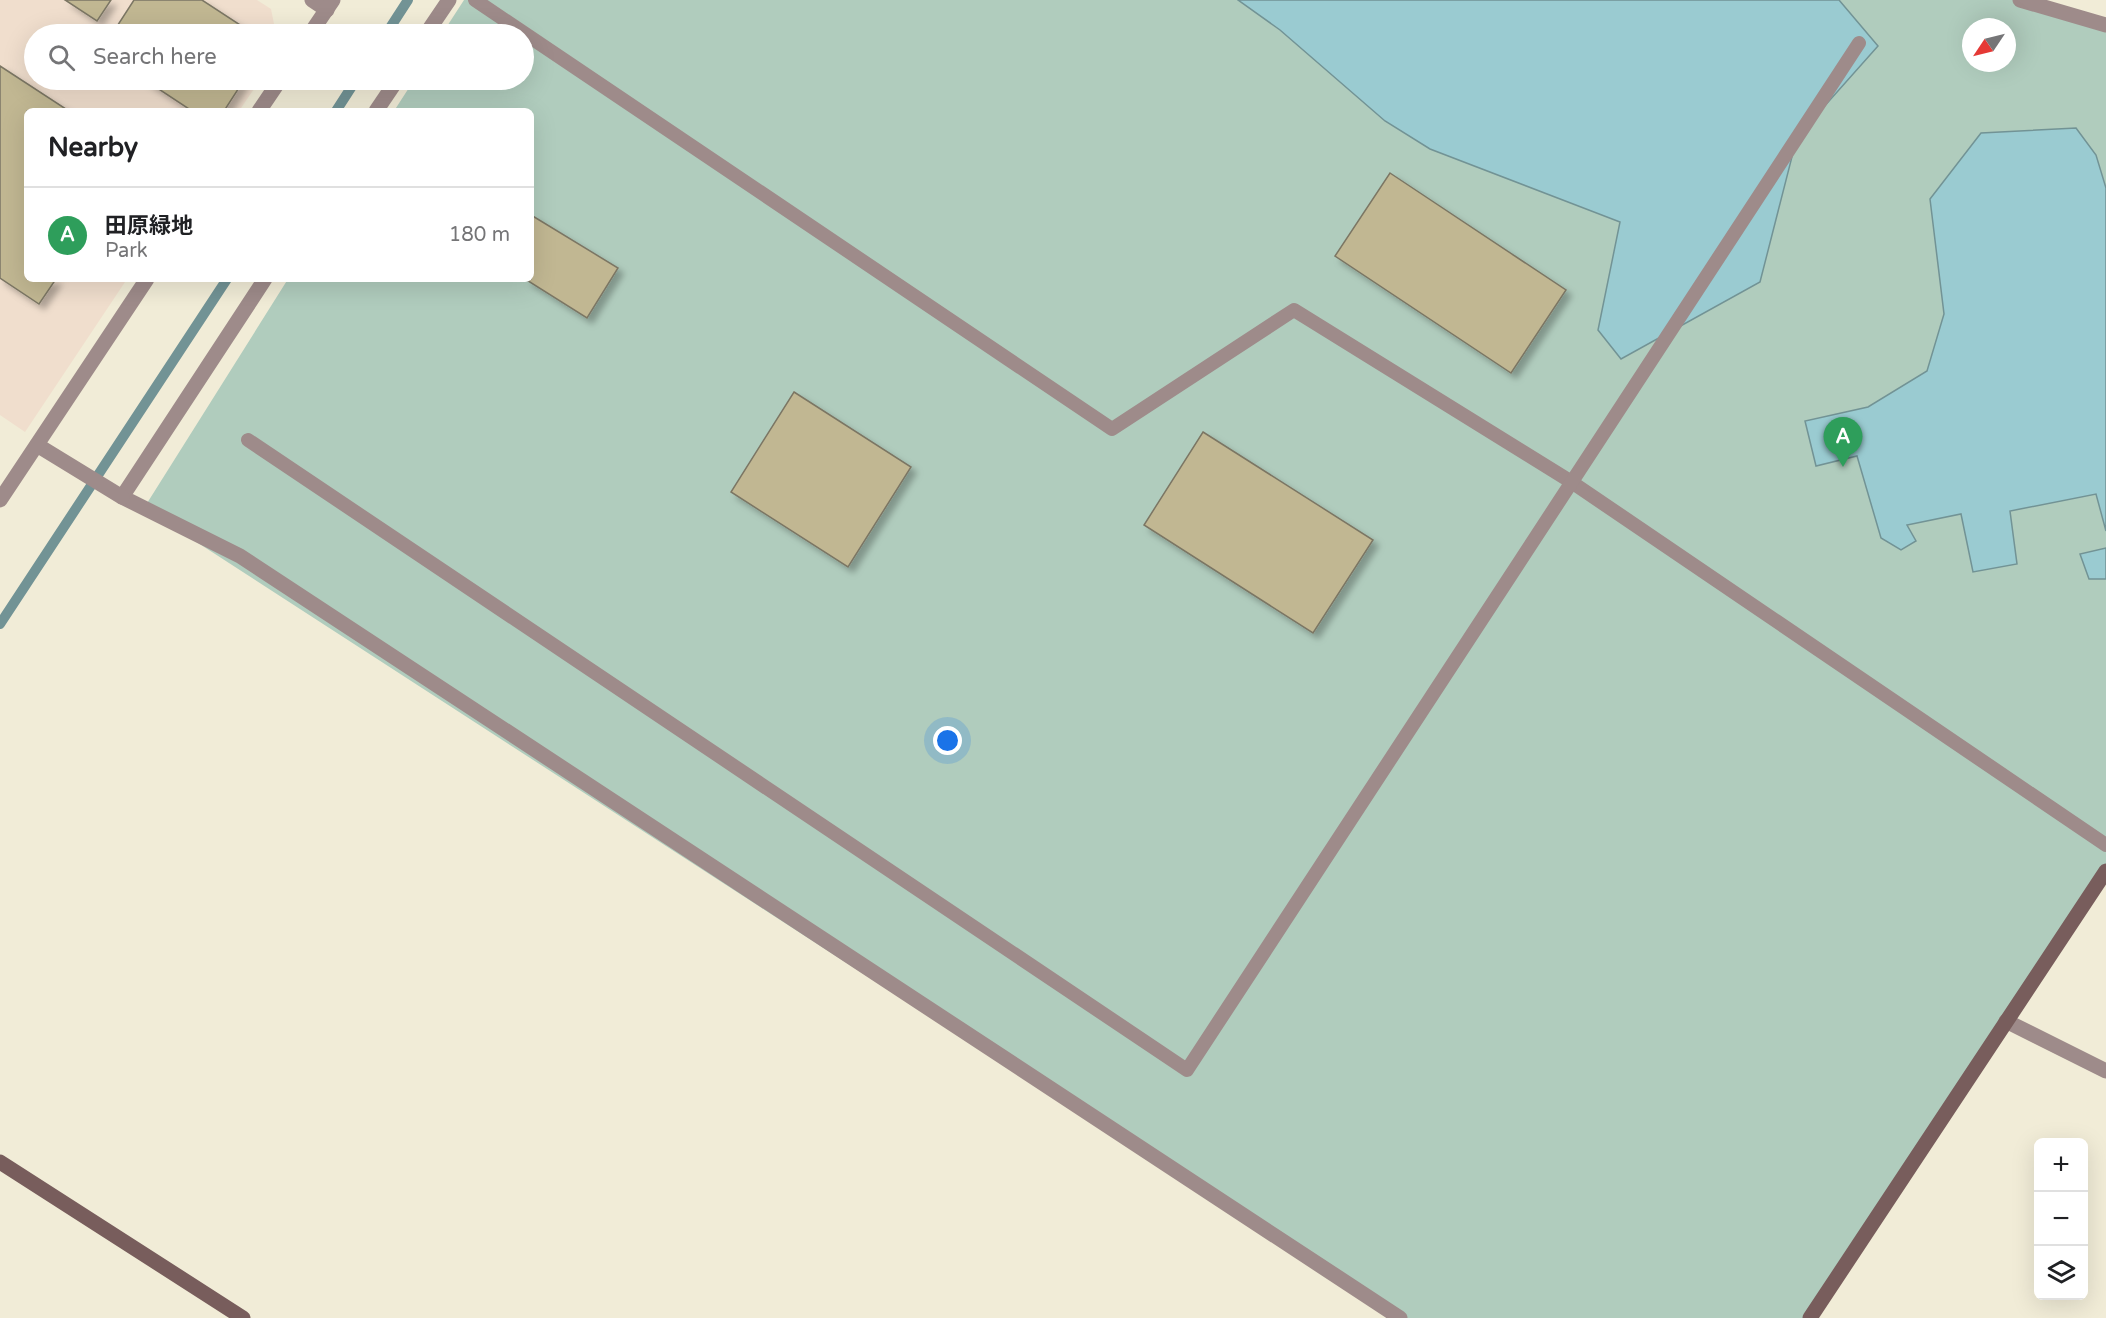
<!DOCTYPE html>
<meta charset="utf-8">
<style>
:root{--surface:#fff;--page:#f2f2f2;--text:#202124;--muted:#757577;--line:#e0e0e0;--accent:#1a73e8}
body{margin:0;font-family:"Varela Round","Noto Sans JP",sans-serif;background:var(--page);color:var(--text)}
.controls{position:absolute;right:18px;bottom:18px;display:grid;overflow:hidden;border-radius:9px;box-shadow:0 6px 24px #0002}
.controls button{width:54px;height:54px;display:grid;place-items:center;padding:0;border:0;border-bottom:2px solid var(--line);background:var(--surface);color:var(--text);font:30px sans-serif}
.compass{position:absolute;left:1962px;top:18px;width:54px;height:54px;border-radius:50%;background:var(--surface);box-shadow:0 6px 24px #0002;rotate:235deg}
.you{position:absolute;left:948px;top:741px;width:21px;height:21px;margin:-15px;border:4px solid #fff;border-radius:50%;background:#1a73e8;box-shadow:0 0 0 9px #1a73e833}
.badge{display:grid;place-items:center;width:39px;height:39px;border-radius:50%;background:var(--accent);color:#fff;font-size:20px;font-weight:700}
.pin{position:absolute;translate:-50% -50px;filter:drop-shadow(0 2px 3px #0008)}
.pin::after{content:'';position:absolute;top:32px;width:21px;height:18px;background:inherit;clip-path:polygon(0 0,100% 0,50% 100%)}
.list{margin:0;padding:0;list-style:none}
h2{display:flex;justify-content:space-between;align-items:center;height:78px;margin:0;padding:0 24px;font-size:26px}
h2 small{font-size:20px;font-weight:400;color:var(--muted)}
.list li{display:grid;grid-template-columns:39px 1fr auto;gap:18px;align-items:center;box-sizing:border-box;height:96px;padding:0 24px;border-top:2px solid var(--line)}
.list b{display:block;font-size:22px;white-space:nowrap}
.list p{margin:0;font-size:20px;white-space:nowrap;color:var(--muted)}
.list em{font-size:20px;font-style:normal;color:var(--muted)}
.icon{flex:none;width:33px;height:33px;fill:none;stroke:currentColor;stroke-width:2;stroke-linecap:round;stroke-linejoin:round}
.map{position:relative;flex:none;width:2106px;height:1318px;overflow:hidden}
.search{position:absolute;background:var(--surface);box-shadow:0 6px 24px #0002;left:24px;top:24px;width:510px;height:66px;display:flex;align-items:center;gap:15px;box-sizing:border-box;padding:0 21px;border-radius:33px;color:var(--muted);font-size:22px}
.panel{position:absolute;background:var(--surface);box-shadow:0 6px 24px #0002;left:24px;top:108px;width:510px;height:174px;border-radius:9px}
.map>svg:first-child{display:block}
.industrial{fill:#f0decd}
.green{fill:#b0ccbd;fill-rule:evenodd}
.water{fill:#9acbd1;stroke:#729395;stroke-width:1.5}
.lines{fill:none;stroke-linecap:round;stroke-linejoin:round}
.stream{stroke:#729395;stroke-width:10}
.building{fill:#c1b792;stroke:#7b7664;stroke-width:1.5;filter:url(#shadow)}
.lane{stroke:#9e8b8a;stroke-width:14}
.street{stroke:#9e8b8a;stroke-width:15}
.secondary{stroke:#785d5c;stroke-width:15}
</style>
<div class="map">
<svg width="2106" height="1318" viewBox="0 0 2106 1318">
<defs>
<filter id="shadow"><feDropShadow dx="5.5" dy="5.5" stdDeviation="3" flood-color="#0004"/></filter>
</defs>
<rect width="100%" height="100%" fill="#f1ecd7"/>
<!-- industrial -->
<polygon class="industrial" points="0,0 257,0 271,9 276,34 34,34 34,80 260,80 239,111 27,111 27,279 127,279 25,432 0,415"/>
<!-- green -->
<path class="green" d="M 464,0 L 2020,0 L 2106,25 L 2106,872 L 1810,1318 L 1395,1318 L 144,508 L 288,279 L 531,279 L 531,111 L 394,111 L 414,80 L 524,80 L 524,34 L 442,34 ZM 1971,27 L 2007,27 L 2007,63 L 1971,63 Z"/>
<!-- water -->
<g class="water">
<polygon points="1238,0 1839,0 1878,46 1797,137 1760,282 1621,359 1598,330 1620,222 1430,149 1385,121 1280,30"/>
<polygon points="2076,128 2096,155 2106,188 2106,531 2096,494 2010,511 2017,564 1973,572 1961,514 1907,525 1916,541 1901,550 1881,538 1857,456 1816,466 1805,421 1868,407 1927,371 1944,314 1930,199 1981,133"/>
<polygon points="2106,548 2106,579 2089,579 2080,554"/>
</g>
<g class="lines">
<!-- stream -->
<g class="stream">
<polyline points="386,34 408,0"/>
<polyline points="336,111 356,80"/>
<polyline points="0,624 227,279"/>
</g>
</g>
<!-- building -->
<g class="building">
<polygon points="65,0 111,0 97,21"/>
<polygon points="134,0 202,0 254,34 112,34"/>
<polygon points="0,66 69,111 27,111 27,279 56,279 39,304 0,278"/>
<polygon points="145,80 244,80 224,111 192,111"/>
<polygon points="1390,173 1566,290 1511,373 1335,256"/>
<polygon points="531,215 618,268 587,318 525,279 531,279"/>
<polygon points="794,392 911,467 848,567 731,492"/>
<polygon points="1203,432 1373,540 1313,633 1144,525"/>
</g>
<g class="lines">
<!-- lane -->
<g class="lane">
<polyline points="475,0 1112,429 1294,310 1570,481 2106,845"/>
<polyline points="248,440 1187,1070 1859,43"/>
</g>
<!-- street -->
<g class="street">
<polyline points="312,0 327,10"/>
<polyline points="2020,0 2106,25"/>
<polyline points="310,34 333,0"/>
<polyline points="426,34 449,0"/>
<polyline points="259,111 280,80"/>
<polyline points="376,111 397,80"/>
<polyline points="265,279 122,497 240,556 1400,1318"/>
<polyline points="37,445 122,497"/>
<polyline points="0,500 147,279"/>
<polyline points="2006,1021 2106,1071"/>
</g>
<!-- secondary -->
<g class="secondary">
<polyline points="0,1162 243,1318"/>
<polyline points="1810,1318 2106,871"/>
</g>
</g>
</svg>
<div class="controls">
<button>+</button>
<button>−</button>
<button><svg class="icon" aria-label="layers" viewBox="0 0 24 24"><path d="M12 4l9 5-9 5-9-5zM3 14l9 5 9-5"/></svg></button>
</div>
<svg class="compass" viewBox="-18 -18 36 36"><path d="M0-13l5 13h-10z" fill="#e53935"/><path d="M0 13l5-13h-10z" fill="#757577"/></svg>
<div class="you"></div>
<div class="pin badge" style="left:1843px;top:467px;background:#2e9e5b">A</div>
<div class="search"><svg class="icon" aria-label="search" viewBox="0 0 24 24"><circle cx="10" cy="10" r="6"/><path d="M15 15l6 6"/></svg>Search here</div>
<section class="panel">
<h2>Nearby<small></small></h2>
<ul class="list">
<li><span class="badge" style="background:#2e9e5b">A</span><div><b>田原緑地</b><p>Park</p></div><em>180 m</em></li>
</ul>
</section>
</div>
